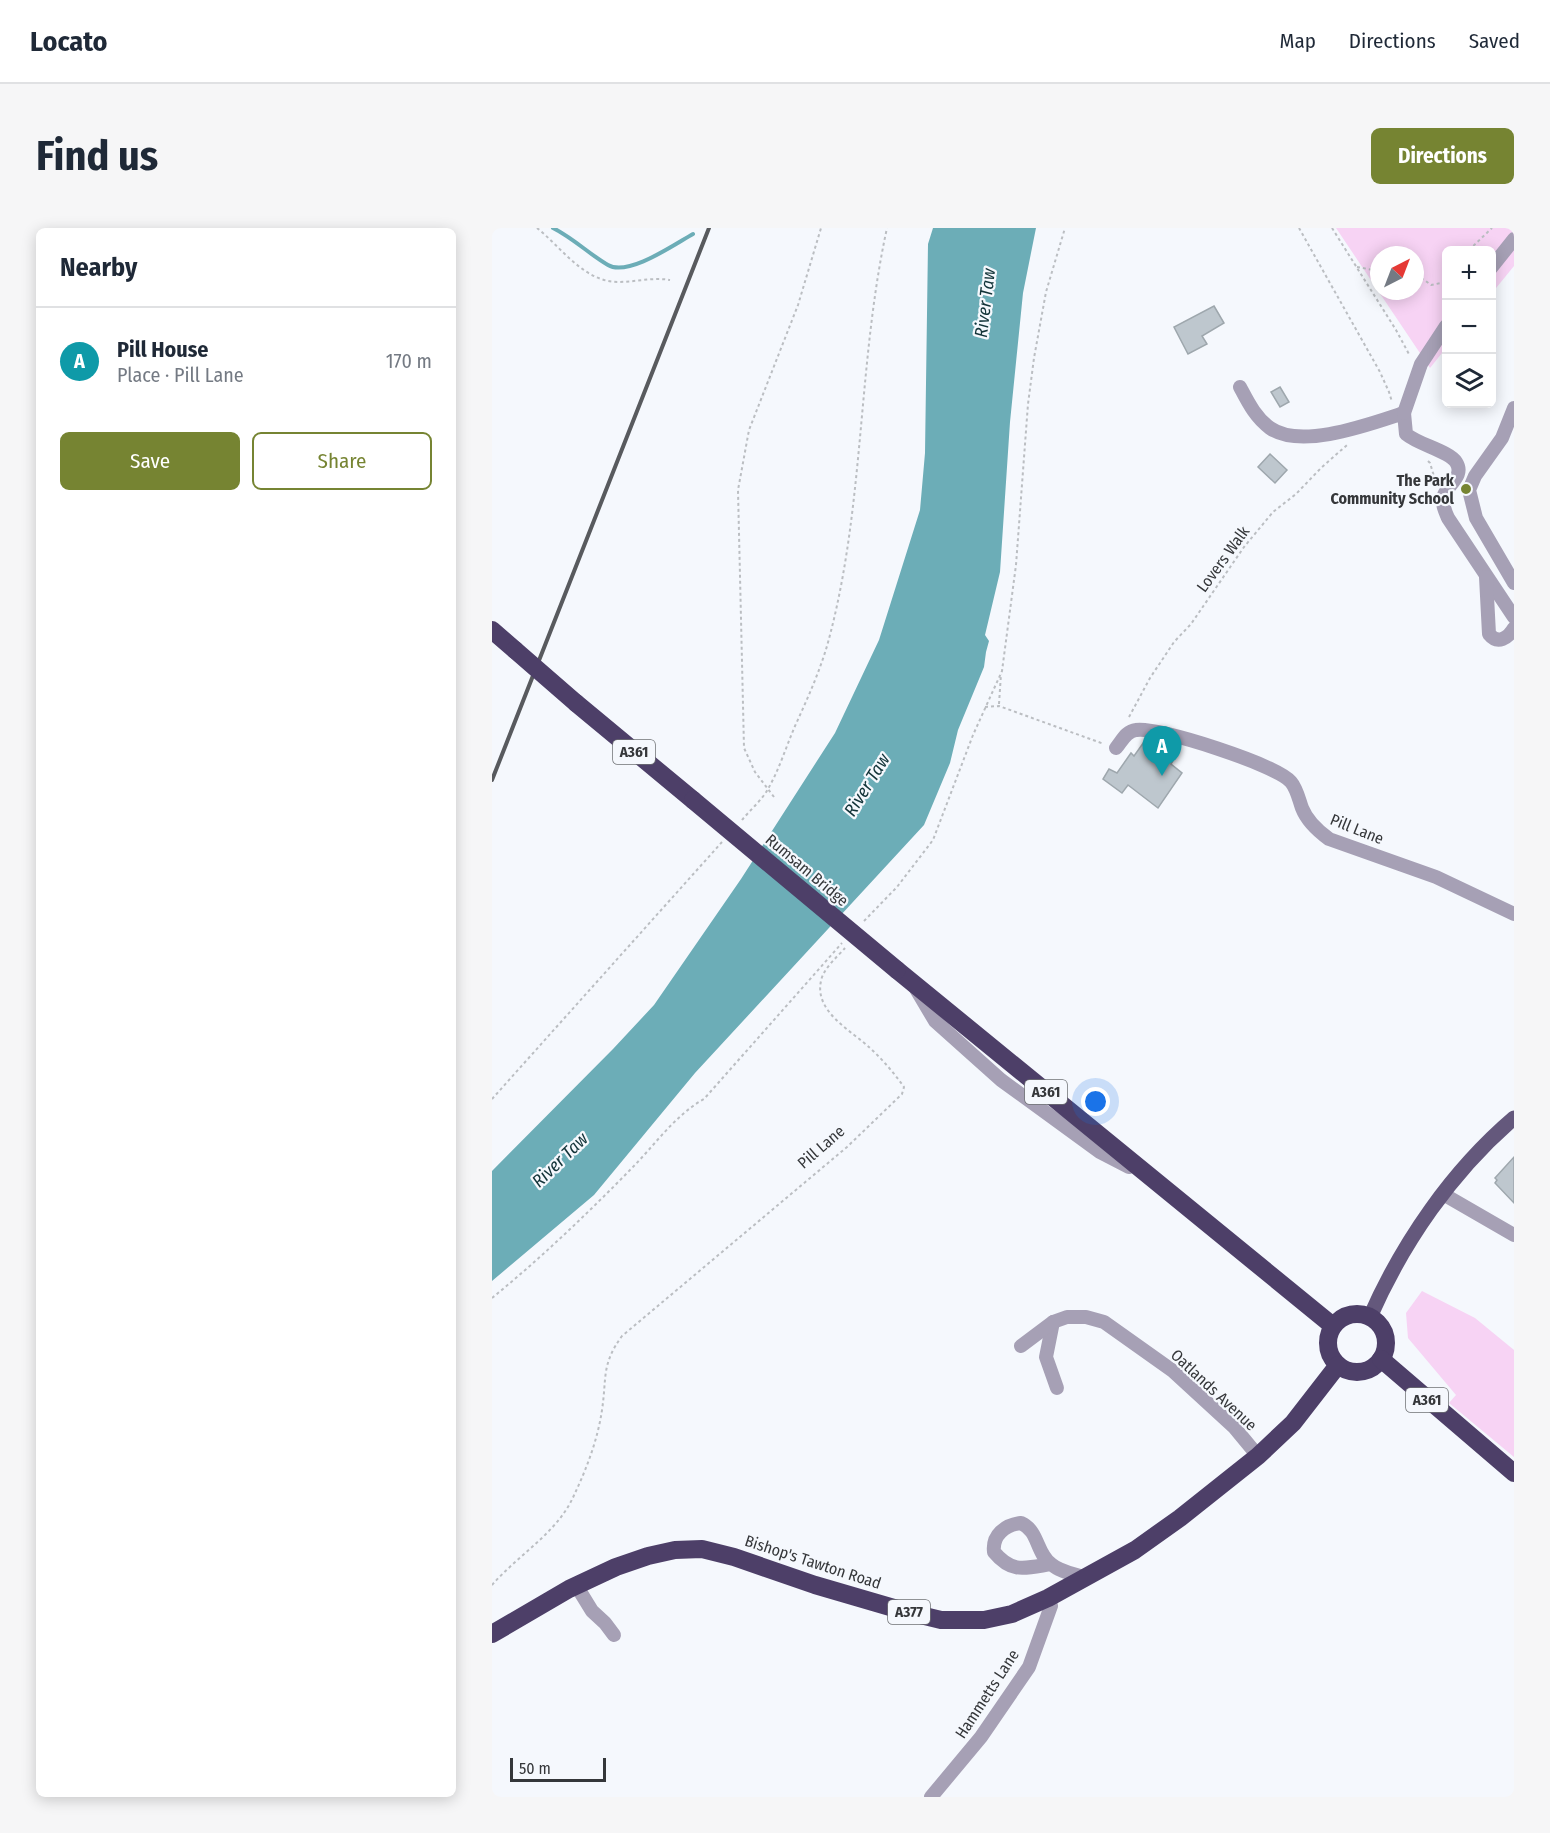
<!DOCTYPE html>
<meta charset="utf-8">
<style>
:root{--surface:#fff;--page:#f6f6f7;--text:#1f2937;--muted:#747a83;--line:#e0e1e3;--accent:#768432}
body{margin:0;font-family:"Fira Sans Condensed",sans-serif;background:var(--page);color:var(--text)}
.controls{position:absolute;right:18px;top:18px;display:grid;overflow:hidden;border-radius:9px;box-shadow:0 3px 15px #0003}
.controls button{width:54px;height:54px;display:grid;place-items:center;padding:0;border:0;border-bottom:2px solid var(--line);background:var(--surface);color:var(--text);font:30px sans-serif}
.compass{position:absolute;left:878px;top:18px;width:54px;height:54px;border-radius:50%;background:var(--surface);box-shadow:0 3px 15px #0003;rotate:42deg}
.scale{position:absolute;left:18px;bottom:15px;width:96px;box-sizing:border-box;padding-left:6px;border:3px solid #35373a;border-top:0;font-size:16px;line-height:21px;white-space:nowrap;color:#35373a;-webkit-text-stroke:4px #f5f8fd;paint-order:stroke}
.you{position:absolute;left:604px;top:874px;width:21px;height:21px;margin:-15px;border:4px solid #fff;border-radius:50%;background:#1a73e8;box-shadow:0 0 0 9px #1a73e833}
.badge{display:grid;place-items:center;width:39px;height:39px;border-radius:50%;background:var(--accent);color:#fff;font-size:20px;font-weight:700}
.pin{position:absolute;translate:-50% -50px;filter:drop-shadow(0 2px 3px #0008)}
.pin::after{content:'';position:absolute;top:32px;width:21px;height:18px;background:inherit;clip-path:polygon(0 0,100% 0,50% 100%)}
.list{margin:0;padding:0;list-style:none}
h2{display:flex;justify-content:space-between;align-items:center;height:78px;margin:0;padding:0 24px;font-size:26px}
h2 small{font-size:20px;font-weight:400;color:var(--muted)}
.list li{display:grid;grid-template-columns:39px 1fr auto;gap:18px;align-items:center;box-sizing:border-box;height:108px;padding:0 24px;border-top:2px solid var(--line)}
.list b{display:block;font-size:22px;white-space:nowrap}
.list p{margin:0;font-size:20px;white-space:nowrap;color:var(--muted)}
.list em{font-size:20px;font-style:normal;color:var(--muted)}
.actions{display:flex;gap:12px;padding:18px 24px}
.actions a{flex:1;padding:14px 0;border:2px solid var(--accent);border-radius:9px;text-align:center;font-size:21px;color:var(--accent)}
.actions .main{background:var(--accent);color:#fff}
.icon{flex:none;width:33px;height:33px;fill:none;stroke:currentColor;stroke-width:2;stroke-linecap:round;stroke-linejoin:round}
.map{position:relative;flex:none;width:1022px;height:1569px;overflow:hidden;border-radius:9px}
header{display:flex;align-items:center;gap:36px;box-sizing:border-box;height:84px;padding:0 30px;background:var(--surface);border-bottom:2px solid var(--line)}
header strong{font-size:28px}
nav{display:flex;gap:33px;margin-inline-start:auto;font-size:21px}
.intro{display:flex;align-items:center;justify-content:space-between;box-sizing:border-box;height:144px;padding:0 36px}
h1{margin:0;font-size:42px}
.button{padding:15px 27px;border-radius:9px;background:var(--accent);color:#fff;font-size:21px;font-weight:700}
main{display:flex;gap:36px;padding:0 36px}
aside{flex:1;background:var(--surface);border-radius:9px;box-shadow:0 3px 15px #0003}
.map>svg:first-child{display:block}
.green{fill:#f7d3f4;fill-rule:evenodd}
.water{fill:#6cadb7}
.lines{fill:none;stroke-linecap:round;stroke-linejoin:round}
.stream{stroke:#6cadb7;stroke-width:4}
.building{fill:#bec7ce;stroke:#9ea7ad;stroke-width:1.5}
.path{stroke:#bbbec2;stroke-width:2;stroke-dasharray:3 3;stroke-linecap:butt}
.minor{stroke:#a6a0b5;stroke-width:14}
.major{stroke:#64587c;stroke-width:15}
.highway{stroke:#4d3f68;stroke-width:18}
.rail{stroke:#585a5e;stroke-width:4}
.highway-bridge{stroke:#4d3f68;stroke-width:18}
.poi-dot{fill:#768432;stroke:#f5f8fd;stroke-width:2}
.labels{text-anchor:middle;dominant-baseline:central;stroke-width:4.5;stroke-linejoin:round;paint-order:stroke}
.shield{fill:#f5f8fd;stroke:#6f7174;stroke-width:1.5}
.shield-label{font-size:15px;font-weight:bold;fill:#35373a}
.poi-label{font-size:16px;font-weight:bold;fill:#35373a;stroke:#f5f8fd;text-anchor:end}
.street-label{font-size:16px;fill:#35373a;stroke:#f5f8fd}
.water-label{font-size:18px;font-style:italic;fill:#123338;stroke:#f5f8fd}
</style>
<header>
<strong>Locato</strong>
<nav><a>Map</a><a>Directions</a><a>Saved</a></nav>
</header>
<div class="intro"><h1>Find us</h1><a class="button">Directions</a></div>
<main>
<aside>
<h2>Nearby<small></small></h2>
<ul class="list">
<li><span class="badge" style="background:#0f9aa8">A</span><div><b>Pill House</b><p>Place · Pill Lane</p></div><em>170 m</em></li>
</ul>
<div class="actions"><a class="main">Save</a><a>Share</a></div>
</aside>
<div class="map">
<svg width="1022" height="1569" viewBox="0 0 1022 1569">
<rect width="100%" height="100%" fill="#f5f8fd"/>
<!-- green -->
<g class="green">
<path d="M 844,0 L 1022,0 L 1022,38 L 1000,65 L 999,22 L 954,22 L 954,120 L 938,140 ZM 887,27 L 923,27 L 923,63 L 887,63 Z"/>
<polygon points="930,1063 983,1090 1022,1122 1022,1229 957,1175 964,1167 916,1110 914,1085"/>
</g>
<!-- water -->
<polygon class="water" points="441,0 544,0 531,65 518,194 508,344 493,407 497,413 494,424 492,439 466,502 458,535 432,597 203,845 102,967 0,1053 0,943 121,821 162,777 249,651 343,505 387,412 428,282 433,225 436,16"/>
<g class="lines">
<!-- stream -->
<path class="stream" d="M 61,0 C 81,10 97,26 116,37 C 136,49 183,16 201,6"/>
</g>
<!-- building -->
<g class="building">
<polygon points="722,78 732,95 710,108 715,116 696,126 682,99"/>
<polygon points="788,159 797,174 788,179 779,164"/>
<polygon points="778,226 795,242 783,255 766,239"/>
<polygon points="654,511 682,531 679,536 690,545 666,580 636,557 630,565 611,551 617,541 625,545 639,525 642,528"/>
<polygon points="1022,929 1022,975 1003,955 1005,952 1003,950"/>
</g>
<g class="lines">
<!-- path -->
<g class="path">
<path d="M 45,0 C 69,19 92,54 126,54 C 143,54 161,49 178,52"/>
<polyline points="807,0 888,144 897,164 900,174"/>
<polyline points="840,0 904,102 918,128"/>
<polyline points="977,22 1000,0"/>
<polyline points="865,39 887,43"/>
<polyline points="923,49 931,51 939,57 954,54"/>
<polyline points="951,55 954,48"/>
<polyline points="936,233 938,235 944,255"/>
<polyline points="507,476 509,446"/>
<polyline points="493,479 507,478 612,516"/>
<polyline points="637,489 658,450 682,414 699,396 752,319 781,284 804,266 829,240 855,217"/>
<polyline points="282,569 263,544 252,520 246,262 257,202 306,77 329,0"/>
<path d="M 250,592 C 258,582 270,572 276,561 C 287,542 294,519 303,498 C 315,472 327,445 335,418 C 373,282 365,137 395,0"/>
<polyline points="372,693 405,659 441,612 481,507 510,443 524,337 536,176 542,130 554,64 573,0"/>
<polyline points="0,871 230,614"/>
<path d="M 0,1070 C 49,1030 95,986 139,941 C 162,918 183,887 212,871 L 350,715"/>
<path d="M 0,1357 C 27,1326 67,1304 83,1265 C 95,1240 106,1210 110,1182 C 115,1149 109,1137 130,1108 L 355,919 L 410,866 L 412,859 C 402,845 391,832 378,820 C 360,803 322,784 329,753 C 331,741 345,729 353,720"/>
</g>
<!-- minor -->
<g class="minor">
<polyline points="999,40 1022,11"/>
<path d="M 748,159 C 756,174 763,189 778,200 C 809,222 878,196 912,185"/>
<polyline points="1022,180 1010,210 983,248 977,262 984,290 1022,355"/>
<path d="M 912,185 L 914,206 C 927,217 957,223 964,234 C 973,248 956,256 952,267 C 949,275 953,283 956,290 L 1022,389"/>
<polyline points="912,185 929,136 954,98"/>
<path d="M 994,349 L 997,406 C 1006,417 1016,410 1022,400"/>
<path d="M 624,520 C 630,513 634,503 644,502 C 666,498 787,538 799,554 C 805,561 807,572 810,580 C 815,593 826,603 837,611 L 944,649 L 1022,686"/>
<polyline points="424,761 443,793 509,852 608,924 637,939"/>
<polyline points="951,966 1022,1007"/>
<polyline points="561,1094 554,1129 565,1160"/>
<polyline points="529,1118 561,1094 575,1089 594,1089 612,1094 681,1143 742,1199 766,1228"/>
<path d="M 559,1336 C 534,1340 520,1346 502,1324 C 500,1307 513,1297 529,1295 C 547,1303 544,1325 559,1336 C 568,1344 583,1346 594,1350"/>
<polyline points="84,1357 100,1383 113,1395 122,1407"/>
<polyline points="439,1569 489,1509 537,1439 559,1378 556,1370"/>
</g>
<!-- major -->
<path class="major" d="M 878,1089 C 911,1014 960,943 1022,890"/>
<!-- highway -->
<g class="highway">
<polyline points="0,402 23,422"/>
<polyline points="84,475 201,572"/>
<polyline points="405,742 841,1098"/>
<circle cx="865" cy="1115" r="29"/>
<polyline points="889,1131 1022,1245"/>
<polyline points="0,1406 77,1361 124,1339 156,1328 183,1322 210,1321 242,1329 323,1357 412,1383 449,1392 492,1392 520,1386 556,1370 643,1322 688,1290 766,1228 801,1195 846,1137"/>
</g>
<!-- rail -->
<polyline class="rail" points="0,552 217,0"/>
<!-- highway-bridge -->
<g class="highway-bridge">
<polyline points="23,422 84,475"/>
<polyline points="201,572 405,742"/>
</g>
</g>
<!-- markers -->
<circle class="poi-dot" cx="974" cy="261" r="6"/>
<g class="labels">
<!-- shield labels -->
<g class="shield">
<rect x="121" y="512" width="42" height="24" rx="4.5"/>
<rect x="533" y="852" width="42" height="24" rx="4.5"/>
<rect x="914" y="1160" width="42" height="24" rx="4.5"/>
<rect x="396" y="1372" width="42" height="24" rx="4.5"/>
</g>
<g class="shield-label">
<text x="142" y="524">A361</text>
<text x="554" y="864">A361</text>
<text x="935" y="1172">A361</text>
<text x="417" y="1384">A377</text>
</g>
<!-- poi labels -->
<g class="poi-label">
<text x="962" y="252">The Park<tspan x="962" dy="18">Community School</tspan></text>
</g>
<!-- street labels -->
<g class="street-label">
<text transform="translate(731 331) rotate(-54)">Lovers Walk</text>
<text transform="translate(865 601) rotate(22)">Pill Lane</text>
<text transform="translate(315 642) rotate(40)">Rumsam Bridge</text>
<text transform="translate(329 919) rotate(-41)">Pill Lane</text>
<text transform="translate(722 1162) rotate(43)">Oatlands Avenue</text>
<text transform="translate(321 1334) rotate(18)">Bishop's Tawton Road</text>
<text transform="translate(495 1466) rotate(-57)">Hammetts Lane</text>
</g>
<!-- water labels -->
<g class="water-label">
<text transform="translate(493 75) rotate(-83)">River Taw</text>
<text transform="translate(375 557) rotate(-58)">River Taw</text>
<text transform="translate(68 932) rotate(-44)">River Taw</text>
</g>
</g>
</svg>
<div class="controls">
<button>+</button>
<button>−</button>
<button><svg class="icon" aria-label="layers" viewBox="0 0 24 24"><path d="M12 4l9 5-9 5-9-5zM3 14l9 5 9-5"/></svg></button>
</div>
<svg class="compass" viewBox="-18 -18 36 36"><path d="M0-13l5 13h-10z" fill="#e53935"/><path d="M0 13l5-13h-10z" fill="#747a83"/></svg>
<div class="scale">50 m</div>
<div class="you"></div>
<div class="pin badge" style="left:670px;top:548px;background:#0f9aa8">A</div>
</div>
</main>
